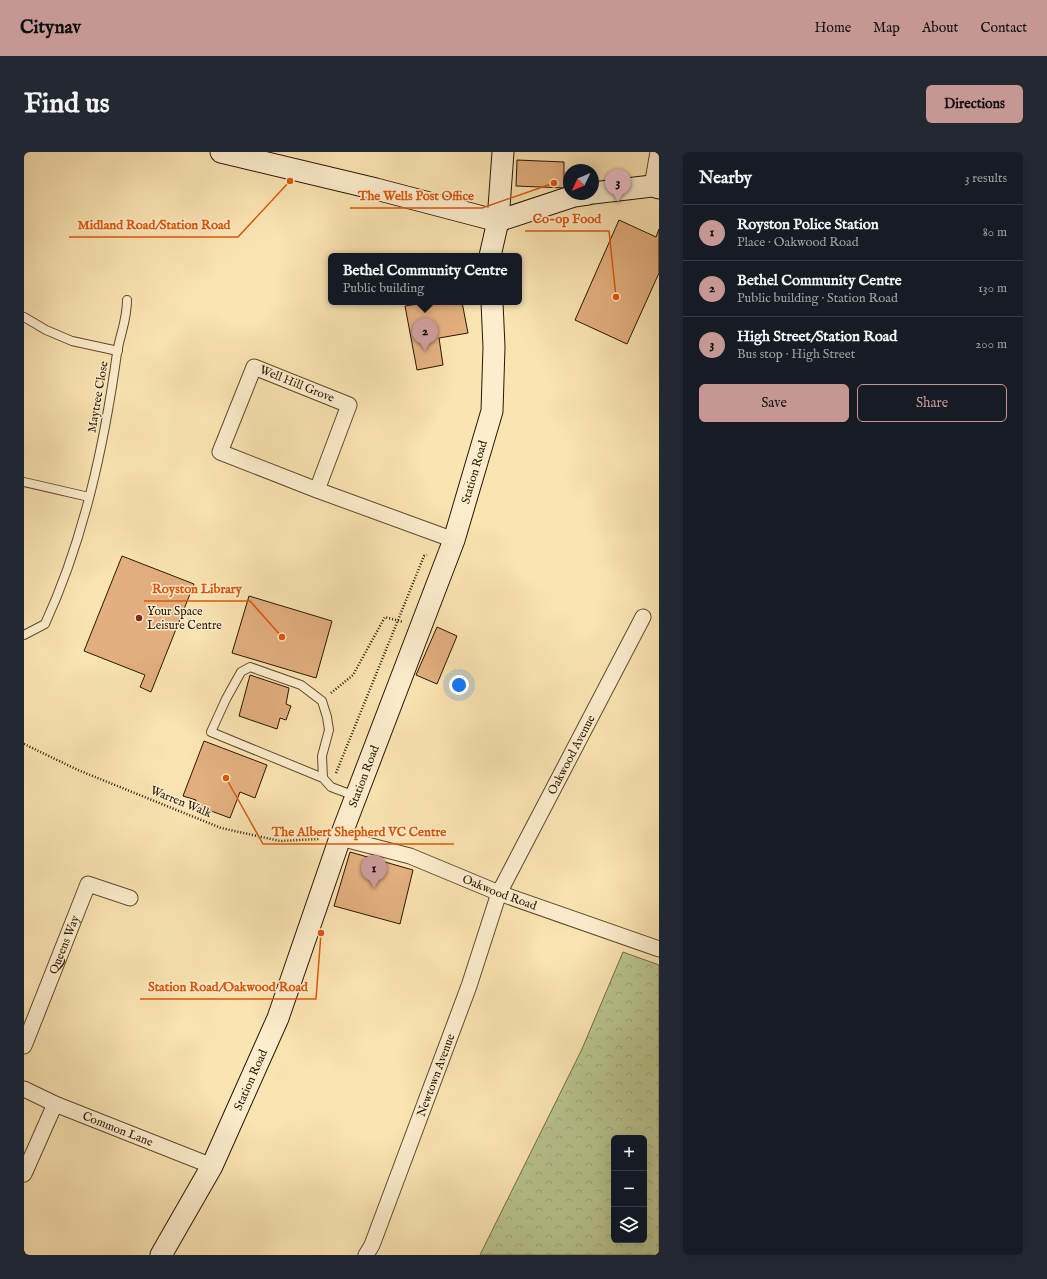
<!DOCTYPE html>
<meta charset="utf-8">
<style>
:root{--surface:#171b24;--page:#242831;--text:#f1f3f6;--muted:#9ea1a6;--line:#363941;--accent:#c59692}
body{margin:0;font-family:"IM FELL English",serif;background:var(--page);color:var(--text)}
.controls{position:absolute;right:12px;bottom:12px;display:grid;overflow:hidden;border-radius:6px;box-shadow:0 4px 16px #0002}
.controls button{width:36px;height:36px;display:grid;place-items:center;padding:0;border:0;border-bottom:1px solid var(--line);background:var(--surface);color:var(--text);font:20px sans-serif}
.compass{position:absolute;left:539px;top:12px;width:36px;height:36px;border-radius:50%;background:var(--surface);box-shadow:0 4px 16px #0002;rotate:226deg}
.you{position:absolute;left:435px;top:533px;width:14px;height:14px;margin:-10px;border:3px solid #fff;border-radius:50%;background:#1a73e8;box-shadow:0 0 0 6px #1a73e833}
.badge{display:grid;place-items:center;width:26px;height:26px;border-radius:50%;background:var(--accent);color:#111;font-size:13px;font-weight:700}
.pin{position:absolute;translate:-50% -33px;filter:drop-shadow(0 1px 2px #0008)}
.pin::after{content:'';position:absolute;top:21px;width:14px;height:12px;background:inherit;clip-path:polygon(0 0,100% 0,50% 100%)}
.popup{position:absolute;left:304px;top:101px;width:194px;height:52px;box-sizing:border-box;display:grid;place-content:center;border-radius:6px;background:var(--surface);filter:drop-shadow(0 1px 3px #0005);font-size:13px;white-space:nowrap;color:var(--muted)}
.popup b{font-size:15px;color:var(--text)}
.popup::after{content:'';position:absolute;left:50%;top:100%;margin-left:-8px;border:8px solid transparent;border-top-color:var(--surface)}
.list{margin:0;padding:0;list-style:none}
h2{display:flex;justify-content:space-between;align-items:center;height:52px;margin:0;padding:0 16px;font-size:17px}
h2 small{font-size:13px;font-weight:400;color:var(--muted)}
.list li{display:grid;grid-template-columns:26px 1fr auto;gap:12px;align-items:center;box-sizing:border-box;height:56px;padding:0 16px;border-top:1px solid var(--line)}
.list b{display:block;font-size:15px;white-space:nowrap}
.list p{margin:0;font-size:13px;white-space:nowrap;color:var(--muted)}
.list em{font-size:13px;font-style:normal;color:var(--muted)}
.actions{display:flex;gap:8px;padding:12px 16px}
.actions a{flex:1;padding:9px 0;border:1px solid var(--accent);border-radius:6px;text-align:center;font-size:14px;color:var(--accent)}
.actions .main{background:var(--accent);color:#111}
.icon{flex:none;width:22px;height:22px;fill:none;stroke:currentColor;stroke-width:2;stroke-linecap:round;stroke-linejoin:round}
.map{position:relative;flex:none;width:635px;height:1103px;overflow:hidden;border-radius:6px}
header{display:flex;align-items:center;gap:24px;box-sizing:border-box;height:56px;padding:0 20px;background:var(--accent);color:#111}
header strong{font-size:19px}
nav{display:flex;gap:22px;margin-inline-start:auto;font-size:14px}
.intro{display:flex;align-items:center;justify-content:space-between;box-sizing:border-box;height:96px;padding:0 24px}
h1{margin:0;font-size:28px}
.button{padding:10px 18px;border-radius:6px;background:var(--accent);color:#111;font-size:14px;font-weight:700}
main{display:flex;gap:24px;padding:0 24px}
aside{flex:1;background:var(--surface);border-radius:6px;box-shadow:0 4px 16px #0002}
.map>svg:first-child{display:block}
.forest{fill:url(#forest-crowns);stroke:#726e48;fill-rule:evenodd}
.building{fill:#e3af7f;stroke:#2c1700}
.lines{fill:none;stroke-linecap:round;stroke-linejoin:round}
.lane-casing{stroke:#604a2c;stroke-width:10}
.street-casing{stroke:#604a2c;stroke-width:17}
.secondary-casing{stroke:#2c1700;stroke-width:23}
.path{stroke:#2c1700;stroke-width:2.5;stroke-dasharray:1 2;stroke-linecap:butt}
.lane{stroke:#fcedcd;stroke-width:8}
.street{stroke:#fcedcd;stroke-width:15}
.secondary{stroke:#fcedcd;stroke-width:21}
.poi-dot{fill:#8f2418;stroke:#fcedcd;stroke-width:1.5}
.labels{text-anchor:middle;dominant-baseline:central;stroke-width:3;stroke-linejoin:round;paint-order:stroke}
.street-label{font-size:12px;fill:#2c1700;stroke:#fcedcd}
.poi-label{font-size:12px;fill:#2c1700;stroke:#fcedcd;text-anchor:start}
.leader{fill:none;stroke:#df560b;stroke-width:1.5}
.callout-dot{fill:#df560b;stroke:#fcedcd;stroke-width:1.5}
.callout-label{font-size:13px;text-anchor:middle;font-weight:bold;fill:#df560b;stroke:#fcedcd;stroke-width:3;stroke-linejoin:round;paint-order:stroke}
</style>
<header>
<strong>Citynav</strong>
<nav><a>Home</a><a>Map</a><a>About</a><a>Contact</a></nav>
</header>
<div class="intro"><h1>Find us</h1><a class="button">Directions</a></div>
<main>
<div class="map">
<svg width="635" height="1103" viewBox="0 0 635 1103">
<defs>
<pattern id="forest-crowns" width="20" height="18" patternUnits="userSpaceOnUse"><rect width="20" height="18" fill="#b9c590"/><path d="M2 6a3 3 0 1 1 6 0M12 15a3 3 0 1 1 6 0" fill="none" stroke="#9fa87a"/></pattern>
</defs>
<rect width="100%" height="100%" fill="#fae4b2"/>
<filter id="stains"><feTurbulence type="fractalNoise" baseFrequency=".005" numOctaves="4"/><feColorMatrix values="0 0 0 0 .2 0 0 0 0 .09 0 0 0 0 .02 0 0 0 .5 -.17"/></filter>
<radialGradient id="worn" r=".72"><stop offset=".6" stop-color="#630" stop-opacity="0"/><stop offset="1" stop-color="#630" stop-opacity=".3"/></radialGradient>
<!-- forest -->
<path class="forest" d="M 599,800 L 635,813 L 635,1103 L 456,1103 L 558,897 ZM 590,986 L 620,986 L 620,1088 L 590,1088 Z"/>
<!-- building -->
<g class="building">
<polygon points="493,8 540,10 540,36 492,34"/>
<polygon points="595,68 632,85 635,77 635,121 603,192 551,168"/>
<polygon points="407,150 438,150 444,181 415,186 419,213 393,218 381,154"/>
<polygon points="98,404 170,432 127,540 116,535 121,523 60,499"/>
<polygon points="225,444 308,469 292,526 208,501"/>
<polygon points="413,475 433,484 413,532 392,523"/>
<polygon points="226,523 265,536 262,552 267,554 262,568 256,566 253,577 215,564"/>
<polygon points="180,589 243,613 231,646 216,640 206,666 171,653 172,648 159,644"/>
<polygon points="326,700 389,718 376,772 310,754"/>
</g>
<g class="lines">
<defs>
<g id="lane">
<polyline points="0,165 22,178 48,189 94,199"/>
<polyline points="0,330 65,345"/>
<path d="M 0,483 L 21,472 C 60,387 80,294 93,201 C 96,182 103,169 103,148"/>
<polyline points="299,626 187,580 202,547 217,520 226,515 277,533 298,549 303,565 305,578 298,604 299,626 307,635 331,644"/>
</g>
<g id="street">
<polyline points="628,34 634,0"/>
<polyline points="293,338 325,253 230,215 196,300 293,338 430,388"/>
<path id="s1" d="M 316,686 L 386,704 L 475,741 L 635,797"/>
<path id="s2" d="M 0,894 L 64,732 L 106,746"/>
<path id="s3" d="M 0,937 L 31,952 L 188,1014"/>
<polyline points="0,1022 31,952"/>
<path id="s4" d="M 342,1103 L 348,1093 L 445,834 L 475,741 L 619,465"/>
</g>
<g id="secondary">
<polyline points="197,0 352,37 474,69"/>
<polyline points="569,41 628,34 635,36"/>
<polyline points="474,69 550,44 564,42"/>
<polyline points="466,104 474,69 479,0"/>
<path id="s5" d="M 137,1103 L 188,1014 L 254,866 L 316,686 L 430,388 L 468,259 L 470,195 L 468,150"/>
</g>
</defs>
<!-- lane casing -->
<use href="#lane" class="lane-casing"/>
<!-- street casing -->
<use href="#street" class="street-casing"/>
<!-- secondary casing -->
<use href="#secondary" class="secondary-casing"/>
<!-- path -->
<g class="path">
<polyline points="307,541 329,523 361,465 379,470"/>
<polyline points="0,592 54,618 197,676 256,689 295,687"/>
<polyline points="312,621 400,404 403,403"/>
</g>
<!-- lane -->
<use href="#lane" class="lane"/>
<!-- street -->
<use href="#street" class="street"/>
<!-- secondary -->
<use href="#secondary" class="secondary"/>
</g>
<!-- markers -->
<circle class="poi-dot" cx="115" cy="466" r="4"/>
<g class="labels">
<!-- street labels -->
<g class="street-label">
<text transform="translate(273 232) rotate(22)">Well Hill Grove</text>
<text transform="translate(74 245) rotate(-80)">Maytree Close</text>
<text stroke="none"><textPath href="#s5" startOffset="845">Station Road</textPath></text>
<text stroke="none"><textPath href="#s4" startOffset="542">Oakwood Avenue</textPath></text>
<text stroke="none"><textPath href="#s5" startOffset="521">Station Road</textPath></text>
<text transform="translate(157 650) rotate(22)">Warren Walk</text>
<text stroke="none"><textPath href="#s1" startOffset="169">Oakwood Road</textPath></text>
<text stroke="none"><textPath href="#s2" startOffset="109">Queens Way</textPath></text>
<text stroke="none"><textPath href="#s4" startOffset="193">Newtown Avenue</textPath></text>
<text stroke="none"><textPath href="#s5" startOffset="197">Station Road</textPath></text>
<text stroke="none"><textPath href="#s3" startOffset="102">Common Lane</textPath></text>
</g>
<!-- poi labels -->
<g class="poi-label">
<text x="123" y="459">Your Space<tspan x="123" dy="14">Leisure Centre</tspan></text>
</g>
</g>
<!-- callouts -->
<path class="leader" d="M530 31L458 56H326M592 145L585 79H501M266 29L214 85H45M258 485L226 449H120M202 626L239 692H430M297 781L292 847H116"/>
<g class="callout-dot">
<circle cx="530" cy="31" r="4"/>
<circle cx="592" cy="145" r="4"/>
<circle cx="266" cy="29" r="4"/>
<circle cx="258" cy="485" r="4"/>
<circle cx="202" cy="626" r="4"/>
<circle cx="297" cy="781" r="4"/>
</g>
<g class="callout-label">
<text x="392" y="48">The Wells Post Office</text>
<text x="543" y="71">Co-op Food</text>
<text x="130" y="77">Midland Road/Station Road</text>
<text x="173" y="441">Royston Library</text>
<text x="335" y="684">The Albert Shepherd VC Centre</text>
<text x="204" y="839">Station Road/Oakwood Road</text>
</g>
<rect width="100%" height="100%" filter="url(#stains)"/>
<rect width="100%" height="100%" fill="url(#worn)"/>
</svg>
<div class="controls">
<button>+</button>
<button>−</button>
<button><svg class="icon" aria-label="layers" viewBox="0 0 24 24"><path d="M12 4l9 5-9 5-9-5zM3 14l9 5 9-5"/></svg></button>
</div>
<svg class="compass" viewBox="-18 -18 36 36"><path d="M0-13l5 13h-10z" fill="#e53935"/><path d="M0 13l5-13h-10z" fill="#9ea1a6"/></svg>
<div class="you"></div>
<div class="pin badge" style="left:350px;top:736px">1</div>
<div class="pin badge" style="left:401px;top:199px">2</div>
<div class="popup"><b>Bethel Community Centre</b>Public building</div>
<div class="pin badge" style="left:594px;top:50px">3</div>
</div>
<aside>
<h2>Nearby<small>3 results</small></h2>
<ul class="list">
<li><span class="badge">1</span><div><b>Royston Police Station</b><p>Place · Oakwood Road</p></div><em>80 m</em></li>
<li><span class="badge">2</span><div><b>Bethel Community Centre</b><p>Public building · Station Road</p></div><em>130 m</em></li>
<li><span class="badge">3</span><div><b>High Street/Station Road</b><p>Bus stop · High Street</p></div><em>200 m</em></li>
</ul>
<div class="actions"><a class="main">Save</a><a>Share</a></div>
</aside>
</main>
